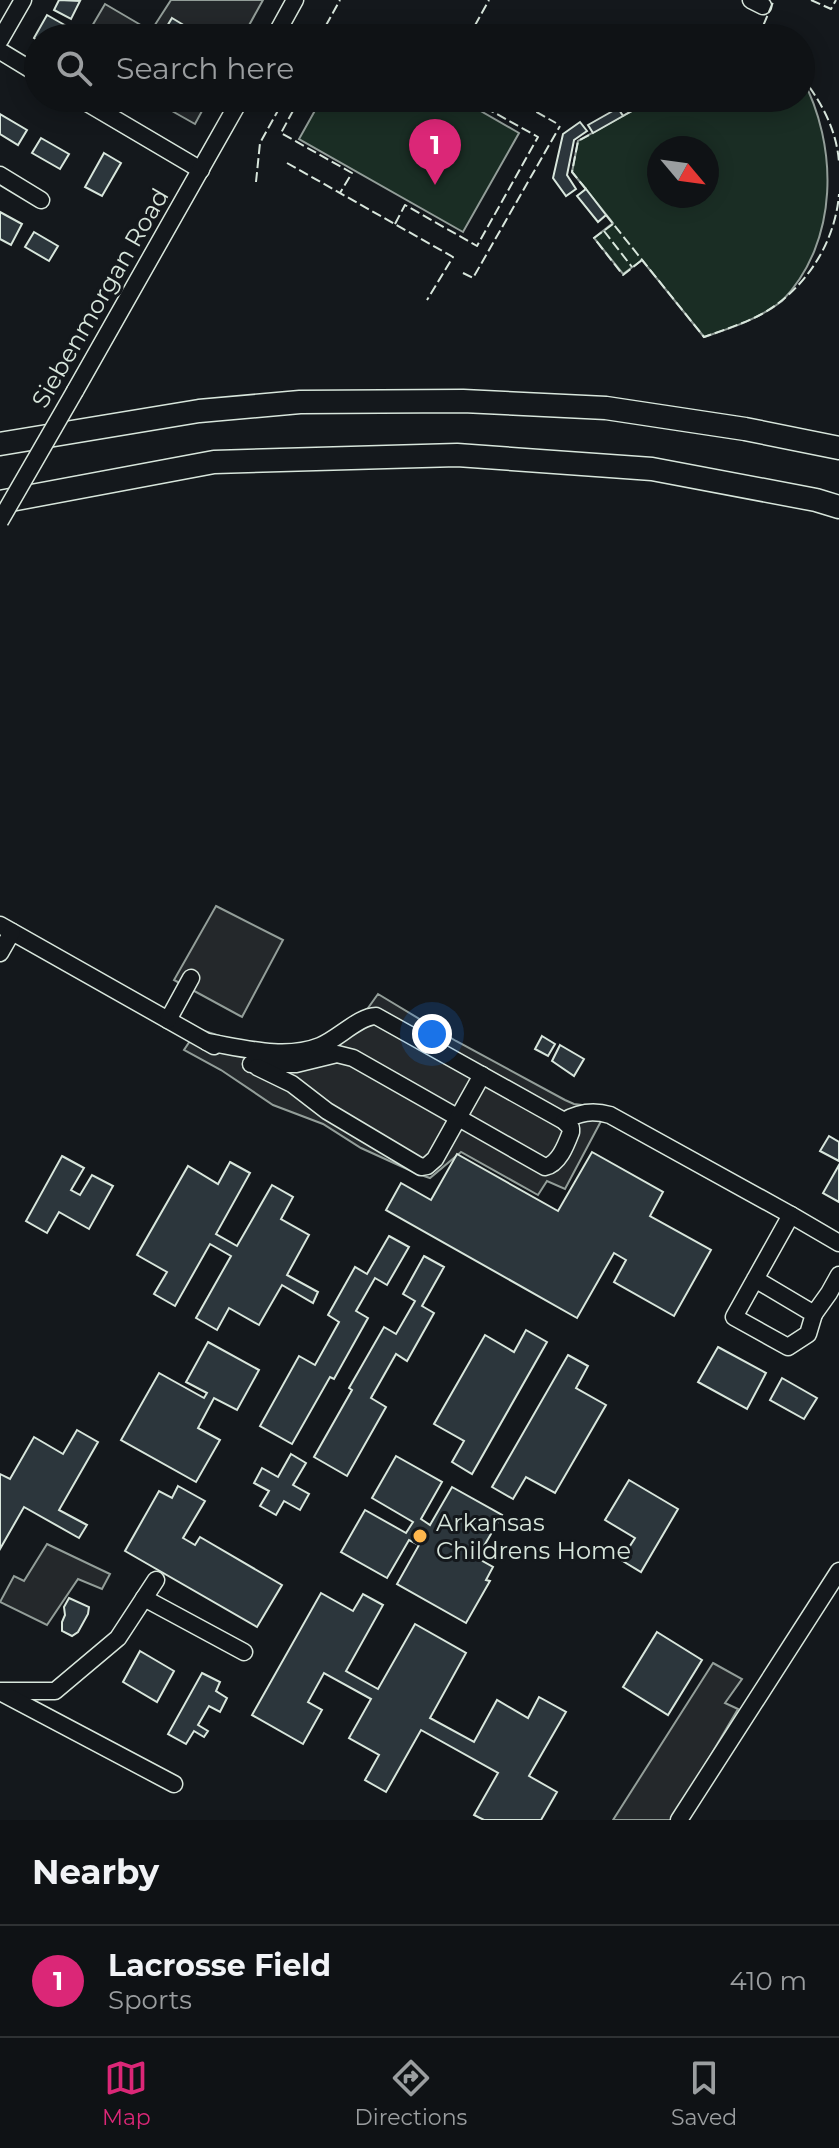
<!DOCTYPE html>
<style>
:root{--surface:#0f1215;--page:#1d2022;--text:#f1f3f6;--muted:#9b9ea0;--line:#2f3234;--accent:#db2777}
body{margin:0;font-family:Montserrat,sans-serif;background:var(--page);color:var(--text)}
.compass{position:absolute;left:647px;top:136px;width:72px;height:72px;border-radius:50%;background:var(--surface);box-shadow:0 4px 20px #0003;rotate:119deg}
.you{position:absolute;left:432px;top:1034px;width:28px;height:28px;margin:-20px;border:6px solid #fff;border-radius:50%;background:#1a73e8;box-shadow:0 0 0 12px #1a73e833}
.badge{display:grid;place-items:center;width:52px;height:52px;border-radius:50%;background:var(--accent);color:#fff;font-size:26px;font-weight:700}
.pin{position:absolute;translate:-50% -66px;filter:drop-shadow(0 2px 4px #0008)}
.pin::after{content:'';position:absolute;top:42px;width:28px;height:24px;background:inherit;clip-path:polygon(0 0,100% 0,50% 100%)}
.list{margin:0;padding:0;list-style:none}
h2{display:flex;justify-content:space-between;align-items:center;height:104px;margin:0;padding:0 32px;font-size:34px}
h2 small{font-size:26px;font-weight:400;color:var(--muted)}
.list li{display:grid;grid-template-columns:52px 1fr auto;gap:24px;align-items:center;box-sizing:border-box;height:112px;padding:0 32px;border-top:2px solid var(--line)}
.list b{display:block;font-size:30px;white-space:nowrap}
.list p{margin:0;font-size:26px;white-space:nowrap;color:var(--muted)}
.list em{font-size:26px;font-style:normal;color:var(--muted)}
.icon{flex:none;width:44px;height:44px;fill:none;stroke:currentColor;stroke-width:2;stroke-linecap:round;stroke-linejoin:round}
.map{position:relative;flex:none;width:839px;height:1820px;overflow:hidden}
.search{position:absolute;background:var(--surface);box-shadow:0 4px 20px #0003;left:24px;right:24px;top:24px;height:88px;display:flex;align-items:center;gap:20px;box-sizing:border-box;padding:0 28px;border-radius:44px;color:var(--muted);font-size:30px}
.sheet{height:216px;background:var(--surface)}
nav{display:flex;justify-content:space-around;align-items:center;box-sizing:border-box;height:112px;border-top:2px solid var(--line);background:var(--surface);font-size:22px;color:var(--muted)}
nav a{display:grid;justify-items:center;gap:4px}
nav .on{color:var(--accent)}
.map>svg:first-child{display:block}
.green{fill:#1a2d24;stroke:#939e99;stroke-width:2;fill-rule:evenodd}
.parking{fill:#24282b;stroke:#939e99;stroke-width:2}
.building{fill:#2c363c;stroke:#d8e6dc;stroke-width:2}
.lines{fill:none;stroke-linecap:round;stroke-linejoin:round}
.minor-casing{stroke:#d8e6dc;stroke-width:19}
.highway-casing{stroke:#d8e6dc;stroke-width:25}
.minor{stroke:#14181c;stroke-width:16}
.highway{stroke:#14181c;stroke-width:22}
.minor-bridge-casing{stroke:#d8e6dc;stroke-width:19;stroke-linecap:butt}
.minor-bridge{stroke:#14181c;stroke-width:16}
.fence{stroke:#d8e6dc;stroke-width:2;stroke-dasharray:10 4;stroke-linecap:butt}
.poi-dot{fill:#ffb74d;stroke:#14181c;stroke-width:3}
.labels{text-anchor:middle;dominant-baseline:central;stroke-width:6;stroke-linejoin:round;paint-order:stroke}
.street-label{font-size:24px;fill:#d8e6dc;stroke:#14181c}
.poi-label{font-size:24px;fill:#d8e6dc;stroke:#14181c;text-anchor:start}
</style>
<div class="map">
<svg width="839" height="1820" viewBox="0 0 839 1820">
<rect width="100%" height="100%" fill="#14181c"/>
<!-- green -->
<g class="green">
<path d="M 801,76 C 839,146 839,242 782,301 C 759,319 731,328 704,337 L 642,260 L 623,274 L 594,238 L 613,223 L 572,172 L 578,141 L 655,98 L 801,98 ZM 659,148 L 707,148 L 707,196 L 659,196 Z"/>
<polygon points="322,98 458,98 519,133 463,232 299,139"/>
</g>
<!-- parking -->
<g class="parking">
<polygon points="171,0 263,0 242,38 85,38 105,4 151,31"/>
<polygon points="149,98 209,98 195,124"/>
<polygon points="216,906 283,940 242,1017 174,980"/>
<polygon points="378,994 456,1041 565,1100 574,1104 608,1108 565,1189 547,1181 538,1195 461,1152 430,1178 418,1174 361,1148 323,1124 273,1105 221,1070 184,1050 198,1029 265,1050 305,1046 337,1033 368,1008"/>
<polygon points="47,1544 110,1574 102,1589 78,1579 47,1625 0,1602 14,1576 24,1581"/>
<polygon points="713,1663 742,1679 725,1703 738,1709 679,1809 671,1820 613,1820"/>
</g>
<!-- building -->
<g class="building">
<polygon points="59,0 80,1 71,19 54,10"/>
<polygon points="47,15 70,28 64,38 38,38 38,41 34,38"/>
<polygon points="172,18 205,38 160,38"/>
<polygon points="618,108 623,116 593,133 588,125"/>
<polygon points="0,114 27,130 18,145 0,134"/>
<polygon points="580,122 587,131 574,140 567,175 576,189 566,196 553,178 563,134"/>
<polygon points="41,138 69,154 60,169 32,153"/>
<polygon points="104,153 121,163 102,196 85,187"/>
<polygon points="586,189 606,215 598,222 577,196"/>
<polygon points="0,212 22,224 11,245 0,239"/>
<polygon points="34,232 58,246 49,261 25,247"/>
<polygon points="542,1036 555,1044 548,1056 535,1049"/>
<polygon points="560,1045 584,1059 574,1076 552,1061"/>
<polygon points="829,1136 839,1142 839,1161 820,1151"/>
<polygon points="592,1152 663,1192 650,1216 711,1250 674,1316 614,1282 626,1260 614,1253 577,1318 386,1210 401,1183 431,1200 457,1154 558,1211"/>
<polygon points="62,1156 84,1168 71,1190 80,1195 92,1175 113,1186 89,1229 59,1212 47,1233 26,1221"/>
<polygon points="230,1162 250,1173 216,1234 237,1246 272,1185 293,1197 281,1219 309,1235 287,1275 318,1292 313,1303 282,1285 259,1325 229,1308 217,1330 196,1318 231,1256 210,1244 175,1306 154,1294 167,1272 137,1255 188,1166 218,1184"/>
<polygon points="839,1165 839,1202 823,1193"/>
<polygon points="389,1236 409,1247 387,1285 375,1278 356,1311 368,1318 334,1379 330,1377 292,1444 260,1426 299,1356 315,1365 339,1322 328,1315 355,1267 367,1274"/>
<polygon points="424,1256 444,1267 422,1306 434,1313 407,1361 396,1354 371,1398 386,1407 347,1476 314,1457 352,1390 349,1388 384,1327 396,1334 415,1301 403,1294"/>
<polygon points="526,1330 547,1342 472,1474 452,1462 464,1441 434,1424 485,1335 514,1352"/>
<polygon points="208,1342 259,1370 237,1410 214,1398 198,1428 220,1440 196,1482 121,1440 159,1373 204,1398 207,1393 186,1382"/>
<polygon points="718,1347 766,1373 747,1409 698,1382"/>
<polygon points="568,1355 588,1366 576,1388 606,1405 555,1493 526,1477 513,1499 492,1487"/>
<polygon points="782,1378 817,1398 804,1419 770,1400"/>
<polygon points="77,1430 98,1442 59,1510 87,1525 79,1538 24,1507 0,1549 0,1474 10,1479 34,1437 63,1454"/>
<polygon points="291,1454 306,1463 293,1485 309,1494 300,1510 284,1501 276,1515 260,1506 269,1491 254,1483 262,1468 278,1477"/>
<polygon points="396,1456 442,1482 421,1519 430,1525 452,1487 502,1515 477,1558 493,1567 486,1580 490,1581 466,1623 397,1584 419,1545 409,1540 387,1578 341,1552 365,1510 406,1533 413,1522 372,1498"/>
<polygon points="629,1480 678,1509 641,1572 621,1560 635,1538 605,1520"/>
<polygon points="178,1486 205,1501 183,1538 195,1545 200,1537 282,1585 257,1627 125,1551 159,1491 172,1498"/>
<polygon points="321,1593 353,1611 363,1594 383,1605 346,1671 378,1689 415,1624 466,1653 430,1718 474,1742 497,1700 528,1718 539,1697 566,1712 529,1776 557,1792 541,1820 484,1820 474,1815 498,1773 421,1730 386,1792 365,1780 379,1755 349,1738 371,1699 324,1673 308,1702 322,1710 303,1744 252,1715"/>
<polygon points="69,1598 89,1607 88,1614 78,1632 72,1636 62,1631 62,1622 65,1615 64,1607"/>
<polygon points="657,1632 702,1660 668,1715 623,1687"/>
<polygon points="140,1651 174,1671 157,1702 123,1682"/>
<polygon points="202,1673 220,1682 216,1691 227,1698 220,1712 209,1706 198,1725 208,1731 204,1737 194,1731 186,1744 168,1734"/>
</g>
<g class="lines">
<defs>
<g id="minor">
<polyline points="751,0 763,6"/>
<polyline points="274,38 295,0"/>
<polyline points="0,40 23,0"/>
<polyline points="0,51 38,74"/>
<polyline points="79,98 201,170"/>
<polyline points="0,175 41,200"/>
<polyline points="75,391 241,98"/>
<polyline points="0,925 214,1046"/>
<polyline points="0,953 12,932"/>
<polyline points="168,1020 191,978"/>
<path d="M 207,1042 C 243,1048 285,1060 320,1046 C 338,1039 359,1016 376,1016 L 564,1121 L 571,1128 L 571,1132 C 566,1145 559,1164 545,1167 L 353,1058 L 337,1054 L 296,1064 L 251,1064"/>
<polyline points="257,1067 292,1084 327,1111 421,1167 427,1166 435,1159 482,1075"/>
<path d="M 564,1121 C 579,1112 593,1110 610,1115 L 791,1215 L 839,1243"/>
<polyline points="755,1279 814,1314 808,1334 788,1347 734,1317 791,1215"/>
<polyline points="814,1314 829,1293 839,1275"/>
<polyline points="144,1598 244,1652"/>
<polyline points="0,1691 55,1691 118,1638 156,1580"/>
<polyline points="2,1693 174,1784"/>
<polyline points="679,1820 839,1571"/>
</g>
<g id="highway">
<polyline points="0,444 199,411 300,402 463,401 606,408 745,429 839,448"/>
<polyline points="0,502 214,462 457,455 652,469 816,500 839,507"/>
</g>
</defs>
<!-- minor casing -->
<use href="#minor" class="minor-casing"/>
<!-- highway casing -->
<use href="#highway" class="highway-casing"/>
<!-- minor -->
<use href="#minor" class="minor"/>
<!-- highway -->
<use href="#highway" class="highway"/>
<defs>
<polyline id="minor-bridge" points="0,521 75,391"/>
</defs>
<!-- minor-bridge casing -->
<use href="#minor-bridge" class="minor-bridge-casing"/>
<!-- minor-bridge -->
<use href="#minor-bridge" class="minor-bridge"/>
<!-- fence -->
<g class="fence">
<polyline points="811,0 831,9 836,0"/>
<polyline points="319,38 340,0"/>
<polyline points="334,38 341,26 361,38"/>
<polyline points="468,38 489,0"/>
<polyline points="758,38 774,0"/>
<path d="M 801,76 C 821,101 837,130 839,163"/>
<polyline points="300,98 281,133 352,173 340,193"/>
<polyline points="512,98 556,123"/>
<polyline points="623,116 655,98"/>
<polyline points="287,163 453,257 427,300"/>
<polyline points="256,182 260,143 285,98"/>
<polyline points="586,189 572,172 578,141 593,133"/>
<path d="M 606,215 L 704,337 C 721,331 739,325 756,317 C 802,294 835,246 839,194"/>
<polyline points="395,224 405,205 477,246 538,137 468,98"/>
<polyline points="613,224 594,238 623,275 642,260"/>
<polyline points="604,231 632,267"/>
<polyline points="463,273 473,278 560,126"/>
</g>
</g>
<!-- markers -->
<circle class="poi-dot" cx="420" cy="1536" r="8"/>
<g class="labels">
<!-- street labels -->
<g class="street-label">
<text transform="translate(100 298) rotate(-60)">Siebenmorgan Road</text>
</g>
<!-- poi labels -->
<g class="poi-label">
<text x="436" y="1522">Arkansas<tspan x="436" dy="28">Childrens Home</tspan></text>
</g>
</g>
</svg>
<svg class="compass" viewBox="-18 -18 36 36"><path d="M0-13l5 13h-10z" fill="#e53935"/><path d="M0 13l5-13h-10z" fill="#9b9ea0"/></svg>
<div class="you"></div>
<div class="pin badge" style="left:435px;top:185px">1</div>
<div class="search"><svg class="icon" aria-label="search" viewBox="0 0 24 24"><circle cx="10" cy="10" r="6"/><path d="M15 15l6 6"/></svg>Search here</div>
</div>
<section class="sheet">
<h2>Nearby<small></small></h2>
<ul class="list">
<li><span class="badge">1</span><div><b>Lacrosse Field</b><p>Sports</p></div><em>410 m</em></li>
</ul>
</section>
<nav>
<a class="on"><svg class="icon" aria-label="map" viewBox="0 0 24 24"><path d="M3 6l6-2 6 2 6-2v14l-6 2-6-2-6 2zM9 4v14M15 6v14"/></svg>Map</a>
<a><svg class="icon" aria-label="directions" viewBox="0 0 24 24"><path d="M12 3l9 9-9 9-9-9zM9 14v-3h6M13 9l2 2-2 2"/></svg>Directions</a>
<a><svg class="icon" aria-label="saved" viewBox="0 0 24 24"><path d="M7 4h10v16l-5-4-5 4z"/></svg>Saved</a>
</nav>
